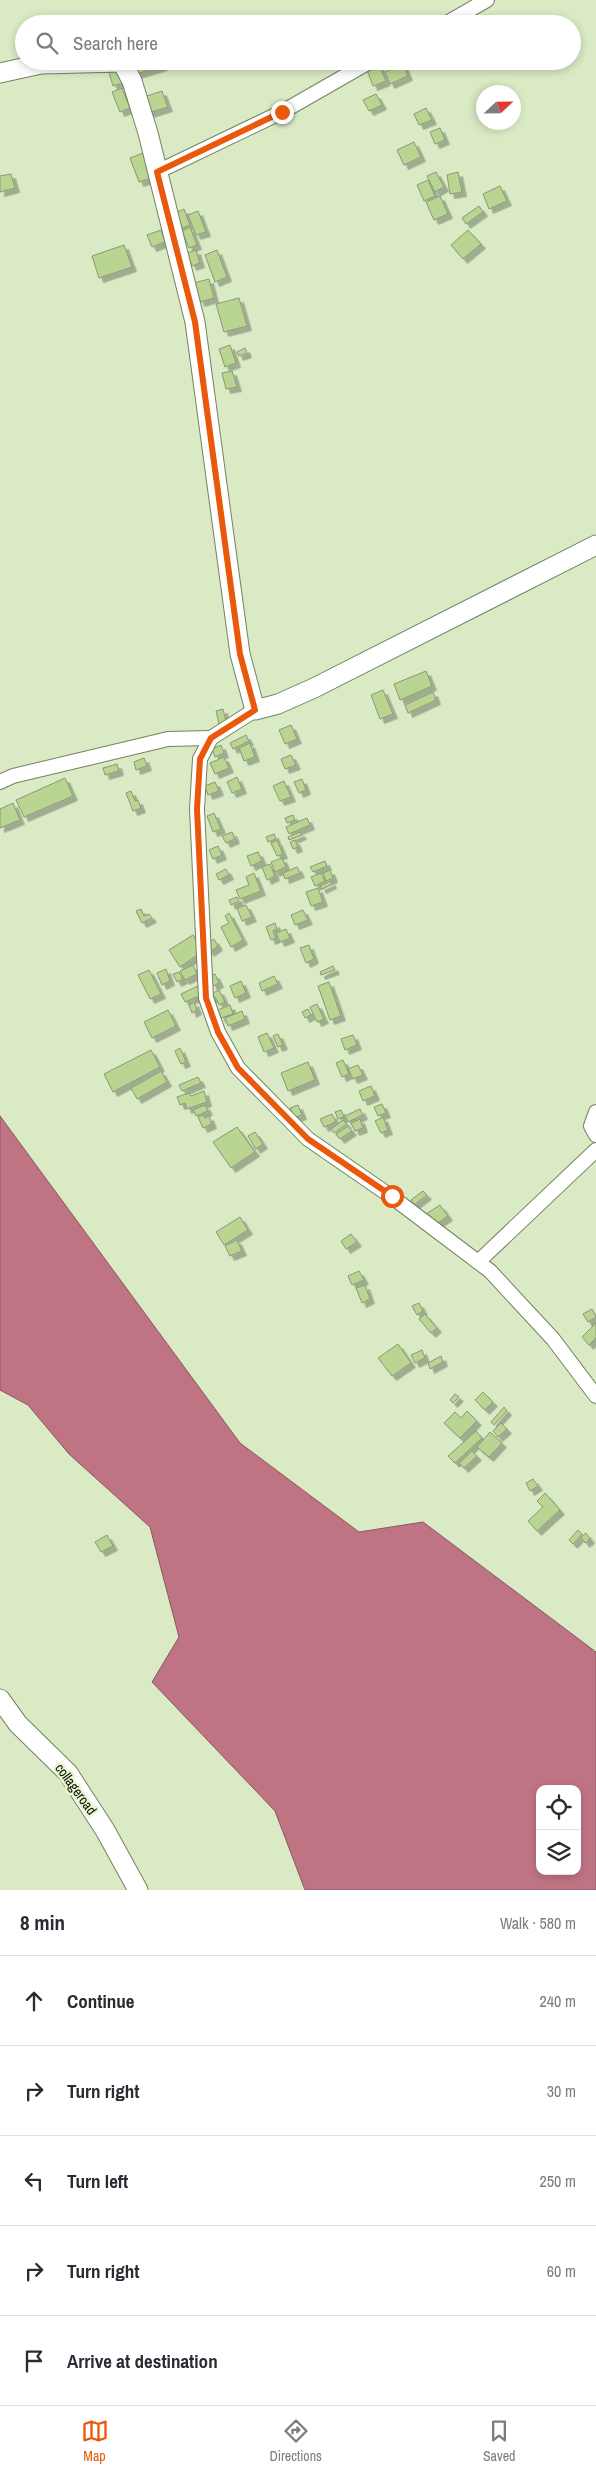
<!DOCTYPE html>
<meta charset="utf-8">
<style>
:root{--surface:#fff;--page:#f7f7f7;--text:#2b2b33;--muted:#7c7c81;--line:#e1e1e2;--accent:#ea580c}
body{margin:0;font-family:"Archivo Narrow",sans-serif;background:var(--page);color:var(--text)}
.controls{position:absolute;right:15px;bottom:15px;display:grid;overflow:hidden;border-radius:10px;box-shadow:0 2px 8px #0003}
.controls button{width:45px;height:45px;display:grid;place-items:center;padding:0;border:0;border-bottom:1px solid var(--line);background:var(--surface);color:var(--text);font:25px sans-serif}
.compass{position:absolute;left:476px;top:85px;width:45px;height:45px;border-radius:50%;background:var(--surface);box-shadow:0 2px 8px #0003;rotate:68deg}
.stop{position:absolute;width:15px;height:15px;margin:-11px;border:4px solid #ea580c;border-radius:50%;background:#fff}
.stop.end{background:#ea580c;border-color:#fff;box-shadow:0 1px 5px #0008}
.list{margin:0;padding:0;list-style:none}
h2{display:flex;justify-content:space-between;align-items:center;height:65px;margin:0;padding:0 20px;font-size:21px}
h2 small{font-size:16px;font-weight:400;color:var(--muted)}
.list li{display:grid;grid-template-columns:32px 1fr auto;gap:15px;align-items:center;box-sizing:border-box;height:90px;padding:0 20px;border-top:1px solid var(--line)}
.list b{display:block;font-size:19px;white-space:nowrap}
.list em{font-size:16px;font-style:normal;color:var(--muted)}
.icon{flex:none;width:28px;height:28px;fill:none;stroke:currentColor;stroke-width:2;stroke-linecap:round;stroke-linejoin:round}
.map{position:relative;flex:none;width:596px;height:1890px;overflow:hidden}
.search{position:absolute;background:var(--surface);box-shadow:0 2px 8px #0003;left:15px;right:15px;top:15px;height:55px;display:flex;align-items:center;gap:12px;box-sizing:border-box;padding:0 18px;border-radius:28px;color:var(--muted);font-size:19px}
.sheet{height:515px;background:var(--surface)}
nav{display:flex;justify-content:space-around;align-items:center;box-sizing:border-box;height:70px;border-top:1px solid var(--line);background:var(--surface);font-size:14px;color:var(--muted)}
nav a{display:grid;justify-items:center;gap:2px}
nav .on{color:var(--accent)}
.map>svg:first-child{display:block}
.water{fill:#bf7484;stroke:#8a575e;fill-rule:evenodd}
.building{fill:#bad591;stroke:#899875;filter:url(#shadow)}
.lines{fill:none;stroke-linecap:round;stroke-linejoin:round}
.street-casing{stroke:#748260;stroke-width:16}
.secondary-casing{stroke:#748260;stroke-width:21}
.street{stroke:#fff;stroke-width:14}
.secondary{stroke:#fff;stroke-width:19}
.route{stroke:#ea580c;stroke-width:6}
.labels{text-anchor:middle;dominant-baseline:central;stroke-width:5;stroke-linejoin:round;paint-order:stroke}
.street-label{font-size:14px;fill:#0e1307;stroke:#e7f7d1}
</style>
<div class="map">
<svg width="596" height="1890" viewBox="0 0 596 1890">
<defs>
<filter id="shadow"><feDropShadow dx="4.5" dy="4.5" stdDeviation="0" flood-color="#0004"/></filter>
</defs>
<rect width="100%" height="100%" fill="#daeac4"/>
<!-- water -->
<path class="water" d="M 0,1116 L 240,1443 L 359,1532 L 423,1522 L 596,1652 L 596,1890 L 305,1890 L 275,1811 L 152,1682 L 179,1637 L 150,1527 L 69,1454 L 28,1405 L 0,1390 ZM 540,1789 L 577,1789 L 577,1871 L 540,1871 Z"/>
<!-- building -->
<g class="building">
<polygon points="132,61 162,61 163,66 136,74"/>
<polygon points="403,64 408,76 390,84 385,72"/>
<polygon points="379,65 386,81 373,86 367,70"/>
<polygon points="118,66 123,83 113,86 108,69"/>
<polygon points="122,88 130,108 120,112 112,92"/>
<polygon points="162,91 168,107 146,114 141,98"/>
<polygon points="376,94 382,105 369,111 363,100"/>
<polygon points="426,108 432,120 419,125 414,114"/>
<polygon points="440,128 445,140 435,144 430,132"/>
<polygon points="414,142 421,157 404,165 397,150"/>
<polygon points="143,153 152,178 139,182 130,158"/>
<polygon points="436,172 444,187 435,192 427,176"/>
<polygon points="458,172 462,192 450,194 447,175"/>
<polygon points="11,174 15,188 0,192 0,176"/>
<polygon points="428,180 435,196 424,201 417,185"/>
<polygon points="500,186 507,201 489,209 483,194"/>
<polygon points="440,196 448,214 434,220 426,202"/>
<polygon points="479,206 483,212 466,224 462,218"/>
<polygon points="184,209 190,225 178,230 172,214"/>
<polygon points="198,211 206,232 196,235 188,215"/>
<polygon points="190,227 197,245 189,248 182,231"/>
<polygon points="161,230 165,242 152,247 147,235"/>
<polygon points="468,230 481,244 463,259 451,245"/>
<polygon points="124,245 132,267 99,278 92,256"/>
<polygon points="196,250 200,263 192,266 187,253"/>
<polygon points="217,250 227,277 215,282 205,255"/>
<polygon points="209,279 214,298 200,302 194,283"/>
<polygon points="239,298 247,326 224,332 216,304"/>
<polygon points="230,345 236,363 225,367 219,349"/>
<polygon points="245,348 247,353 239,356 237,352"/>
<polygon points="232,371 237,387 226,389 222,373"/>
<polygon points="426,671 432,686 400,700 394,684"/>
<polygon points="383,690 393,714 380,719 371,695"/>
<polygon points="433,692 436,700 408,713 405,705"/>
<polygon points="223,709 227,726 220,728 216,711"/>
<polygon points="291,725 297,739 285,744 279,730"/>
<polygon points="246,735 249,741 233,749 230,743"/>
<polygon points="250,743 255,757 244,761 239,748"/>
<polygon points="221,745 224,753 215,757 212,749"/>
<polygon points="291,755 296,765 285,769 281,759"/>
<polygon points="224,757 229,768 215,774 210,763"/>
<polygon points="144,758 147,766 136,770 134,762"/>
<polygon points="117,764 119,771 105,775 103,768"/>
<polygon points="237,777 242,789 232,793 227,782"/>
<polygon points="65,778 73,796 24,817 16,800"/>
<polygon points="302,779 306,790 299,793 294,782"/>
<polygon points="284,781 291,797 280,801 273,786"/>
<polygon points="215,782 219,791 208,795 205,786"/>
<polygon points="131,791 135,801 138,800 141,808 133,811 126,793"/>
<polygon points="13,803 20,820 0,828 0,809"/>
<polygon points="214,813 221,829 213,832 207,816"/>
<polygon points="293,815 295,820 287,823 285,818"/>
<polygon points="307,818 310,825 289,834 286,827"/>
<polygon points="232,832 235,839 226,843 222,836"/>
<polygon points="300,832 302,835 289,840 288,837"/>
<polygon points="274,834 276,839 268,842 266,837"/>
<polygon points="277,840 283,854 277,856 271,843"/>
<polygon points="295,840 298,847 293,849 290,842"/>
<polygon points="218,846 222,855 213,859 209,850"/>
<polygon points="258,852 262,861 251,866 247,856"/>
<polygon points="282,858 286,867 275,872 271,862"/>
<polygon points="325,861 327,866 313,872 310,867"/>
<polygon points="270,864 275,876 267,880 262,867"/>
<polygon points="297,867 300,873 285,879 283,873"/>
<polygon points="226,869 229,875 219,880 216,874"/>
<polygon points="330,870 333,878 326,881 323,873"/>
<polygon points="254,873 261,891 240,899 236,890 249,885 246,877"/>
<polygon points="321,873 325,881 315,886 311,877"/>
<polygon points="331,881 332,884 322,889 320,886"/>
<polygon points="318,888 323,902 311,906 306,892"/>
<polygon points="237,897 239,901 231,905 229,900"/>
<polygon points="246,905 252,917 242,921 237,908"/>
<polygon points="141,909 144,916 149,914 152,918 142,923 136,911"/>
<polygon points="303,910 308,920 295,925 291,915"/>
<polygon points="229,913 243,940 231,947 221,927 229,923 225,916"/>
<polygon points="275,923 277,929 273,931 276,938 271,940 266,927"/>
<polygon points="286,929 290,938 280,942 276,933"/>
<polygon points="193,935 203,951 180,967 169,950"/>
<polygon points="214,939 218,946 210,952 205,945"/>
<polygon points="309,945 314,959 306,963 300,948"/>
<polygon points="193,965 197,974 185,980 180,971"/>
<polygon points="333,966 335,970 321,975 320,972"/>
<polygon points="166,969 170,981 162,985 157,973"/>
<polygon points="149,970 161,994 150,999 138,975"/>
<polygon points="179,972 183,979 177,982 173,974"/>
<polygon points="215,974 219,983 213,986 209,976"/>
<polygon points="274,976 278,984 262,991 259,983"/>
<polygon points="241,981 246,993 235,998 230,986"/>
<polygon points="329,982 341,1016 330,1020 318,986"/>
<polygon points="200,985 204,994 185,1002 181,994"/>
<polygon points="219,990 225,1002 219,1005 215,997 209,1000 207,996"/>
<polygon points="194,1002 197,1010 192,1013 189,1005"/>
<polygon points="317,1004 324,1019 317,1022 310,1007"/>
<polygon points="230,1005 233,1014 221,1018 218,1010"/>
<polygon points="308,1009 311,1015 305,1018 302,1012"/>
<polygon points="168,1010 176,1026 152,1038 144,1022"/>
<polygon points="242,1011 245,1019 228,1026 225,1018"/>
<polygon points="267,1033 274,1048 264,1052 258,1037"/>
<polygon points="278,1034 283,1045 278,1047 273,1036"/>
<polygon points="353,1035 357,1045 345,1050 341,1039"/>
<polygon points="180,1048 186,1062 181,1064 175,1051"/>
<polygon points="151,1050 160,1067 113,1092 104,1074"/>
<polygon points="343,1060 349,1074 342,1077 336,1063"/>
<polygon points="308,1062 315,1080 288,1091 281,1073"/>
<polygon points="358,1065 363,1075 353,1079 348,1069"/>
<polygon points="161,1071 167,1082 137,1099 131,1088"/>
<polygon points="198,1077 201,1083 182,1091 179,1085"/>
<polygon points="371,1086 375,1096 363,1101 359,1091"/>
<polygon points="204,1091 207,1102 187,1109 185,1103 180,1105 177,1097 189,1093 191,1096"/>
<polygon points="382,1104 386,1113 378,1116 374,1107"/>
<polygon points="205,1105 208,1111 196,1116 193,1110"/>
<polygon points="298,1105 302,1115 294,1118 290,1108"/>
<polygon points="360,1109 363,1115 348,1122 345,1116"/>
<polygon points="341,1110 344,1117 338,1119 335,1112"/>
<polygon points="332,1114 336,1122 324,1127 320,1119"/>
<polygon points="203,1115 205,1118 209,1116 212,1124 203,1128 198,1117"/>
<polygon points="383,1117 388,1130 381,1133 375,1121"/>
<polygon points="360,1119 363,1128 355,1131 351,1123"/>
<polygon points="343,1120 347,1124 334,1133 331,1129"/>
<polygon points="348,1126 352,1131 340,1139 336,1134"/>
<polygon points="237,1127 255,1152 231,1168 213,1142"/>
<polygon points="255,1132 263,1144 256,1149 248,1136"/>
<polygon points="423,1191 427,1195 414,1205 411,1200"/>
<polygon points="440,1205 448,1216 434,1226 426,1214"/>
<polygon points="240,1217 248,1230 224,1245 216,1232"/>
<polygon points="351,1234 357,1242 346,1249 341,1241"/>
<polygon points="237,1240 242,1251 230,1256 225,1246"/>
<polygon points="359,1271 364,1280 352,1285 348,1276"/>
<polygon points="365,1285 370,1299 362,1303 356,1288"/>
<polygon points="419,1303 423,1311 417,1315 412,1306"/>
<polygon points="592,1309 596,1317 588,1322 583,1314"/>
<polygon points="425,1314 437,1328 431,1333 419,1319"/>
<polygon points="596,1323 596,1338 589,1345 582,1337"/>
<polygon points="398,1344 411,1363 392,1376 378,1358"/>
<polygon points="422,1350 425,1358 415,1363 411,1355"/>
<polygon points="441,1356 443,1362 430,1369 428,1363"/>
<polygon points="483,1392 493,1402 485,1410 475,1400"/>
<polygon points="455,1394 459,1397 453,1403 450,1400"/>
<polygon points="504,1407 507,1411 494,1425 491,1422"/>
<polygon points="467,1411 477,1421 460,1438 444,1423 455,1412 461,1418"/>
<polygon points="501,1423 507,1429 498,1437 493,1431"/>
<polygon points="476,1431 482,1438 455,1463 448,1456"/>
<polygon points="490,1432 502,1443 489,1457 477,1447"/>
<polygon points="472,1451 477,1456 464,1468 459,1463"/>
<polygon points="533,1479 538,1486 530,1491 526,1483"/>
<polygon points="545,1493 560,1510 537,1531 528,1521 543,1507 537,1501"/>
<polygon points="578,1530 582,1534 573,1544 569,1540"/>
<polygon points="586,1533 590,1539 585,1543 581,1537"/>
<polygon points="107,1535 113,1546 101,1552 95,1542"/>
</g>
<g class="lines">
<defs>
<g id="street">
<polyline points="445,24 487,0"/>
<polyline points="157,172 282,112 371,61"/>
<polyline points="255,710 211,738 200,759 197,809 206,998 218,1032 238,1068 308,1139 392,1197 490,1271 553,1339 596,1396"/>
<polyline points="0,782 13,776 168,739 211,738"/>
<polyline points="596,1112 591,1126 596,1135"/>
<polyline points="478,1262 596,1150"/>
</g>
<g id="secondary">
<polyline points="0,73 41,64 122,62 132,81 148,133 195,322 240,654 255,710 278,704 314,688 596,545"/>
<polyline points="0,1699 18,1724 68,1773 105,1830 138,1890"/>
</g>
</defs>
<!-- street casing -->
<use href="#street" class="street-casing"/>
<!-- secondary casing -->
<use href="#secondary" class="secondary-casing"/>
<!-- street -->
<use href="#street" class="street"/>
<!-- secondary -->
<use href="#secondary" class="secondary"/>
</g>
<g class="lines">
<!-- route -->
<polyline class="route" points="282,112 157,172 195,322 240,654 255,710 211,738 200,759 197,809 206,998 218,1032 238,1068 308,1139 392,1196"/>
</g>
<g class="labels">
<!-- street labels -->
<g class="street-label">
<text transform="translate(76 1789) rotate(54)">collageroad</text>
</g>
</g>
</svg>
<div class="controls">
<button><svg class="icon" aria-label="locate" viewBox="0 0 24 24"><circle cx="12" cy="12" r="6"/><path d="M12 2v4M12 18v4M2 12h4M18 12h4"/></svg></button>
<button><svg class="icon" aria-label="layers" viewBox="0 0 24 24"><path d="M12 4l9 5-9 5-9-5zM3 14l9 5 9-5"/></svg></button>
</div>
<svg class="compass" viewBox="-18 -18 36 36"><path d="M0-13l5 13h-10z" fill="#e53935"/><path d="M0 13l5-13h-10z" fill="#7c7c81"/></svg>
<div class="stop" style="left:392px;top:1196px"></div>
<div class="stop end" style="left:282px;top:112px"></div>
<div class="search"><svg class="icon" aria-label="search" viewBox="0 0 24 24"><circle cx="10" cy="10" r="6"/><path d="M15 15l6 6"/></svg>Search here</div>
</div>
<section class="sheet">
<h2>8 min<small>Walk · 580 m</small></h2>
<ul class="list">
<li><svg class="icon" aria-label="ahead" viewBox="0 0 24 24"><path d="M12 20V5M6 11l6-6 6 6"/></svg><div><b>Continue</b></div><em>240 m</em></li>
<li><svg class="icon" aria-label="right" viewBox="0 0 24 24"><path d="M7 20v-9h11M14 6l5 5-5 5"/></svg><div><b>Turn right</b></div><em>30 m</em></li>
<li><svg class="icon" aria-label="left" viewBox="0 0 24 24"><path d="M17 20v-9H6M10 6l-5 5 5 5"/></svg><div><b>Turn left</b></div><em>250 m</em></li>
<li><svg class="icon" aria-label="right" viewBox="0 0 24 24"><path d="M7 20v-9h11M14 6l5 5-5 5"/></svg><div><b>Turn right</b></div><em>60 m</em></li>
<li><svg class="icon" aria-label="arrive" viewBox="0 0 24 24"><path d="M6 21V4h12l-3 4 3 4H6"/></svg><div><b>Arrive at destination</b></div></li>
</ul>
</section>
<nav>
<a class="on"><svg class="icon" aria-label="map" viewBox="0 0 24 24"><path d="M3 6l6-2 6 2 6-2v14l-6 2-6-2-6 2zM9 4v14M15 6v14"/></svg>Map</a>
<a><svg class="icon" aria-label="directions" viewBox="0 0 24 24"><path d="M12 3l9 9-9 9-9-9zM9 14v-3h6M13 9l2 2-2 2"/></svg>Directions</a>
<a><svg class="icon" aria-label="saved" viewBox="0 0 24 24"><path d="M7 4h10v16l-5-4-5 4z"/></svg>Saved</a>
</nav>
